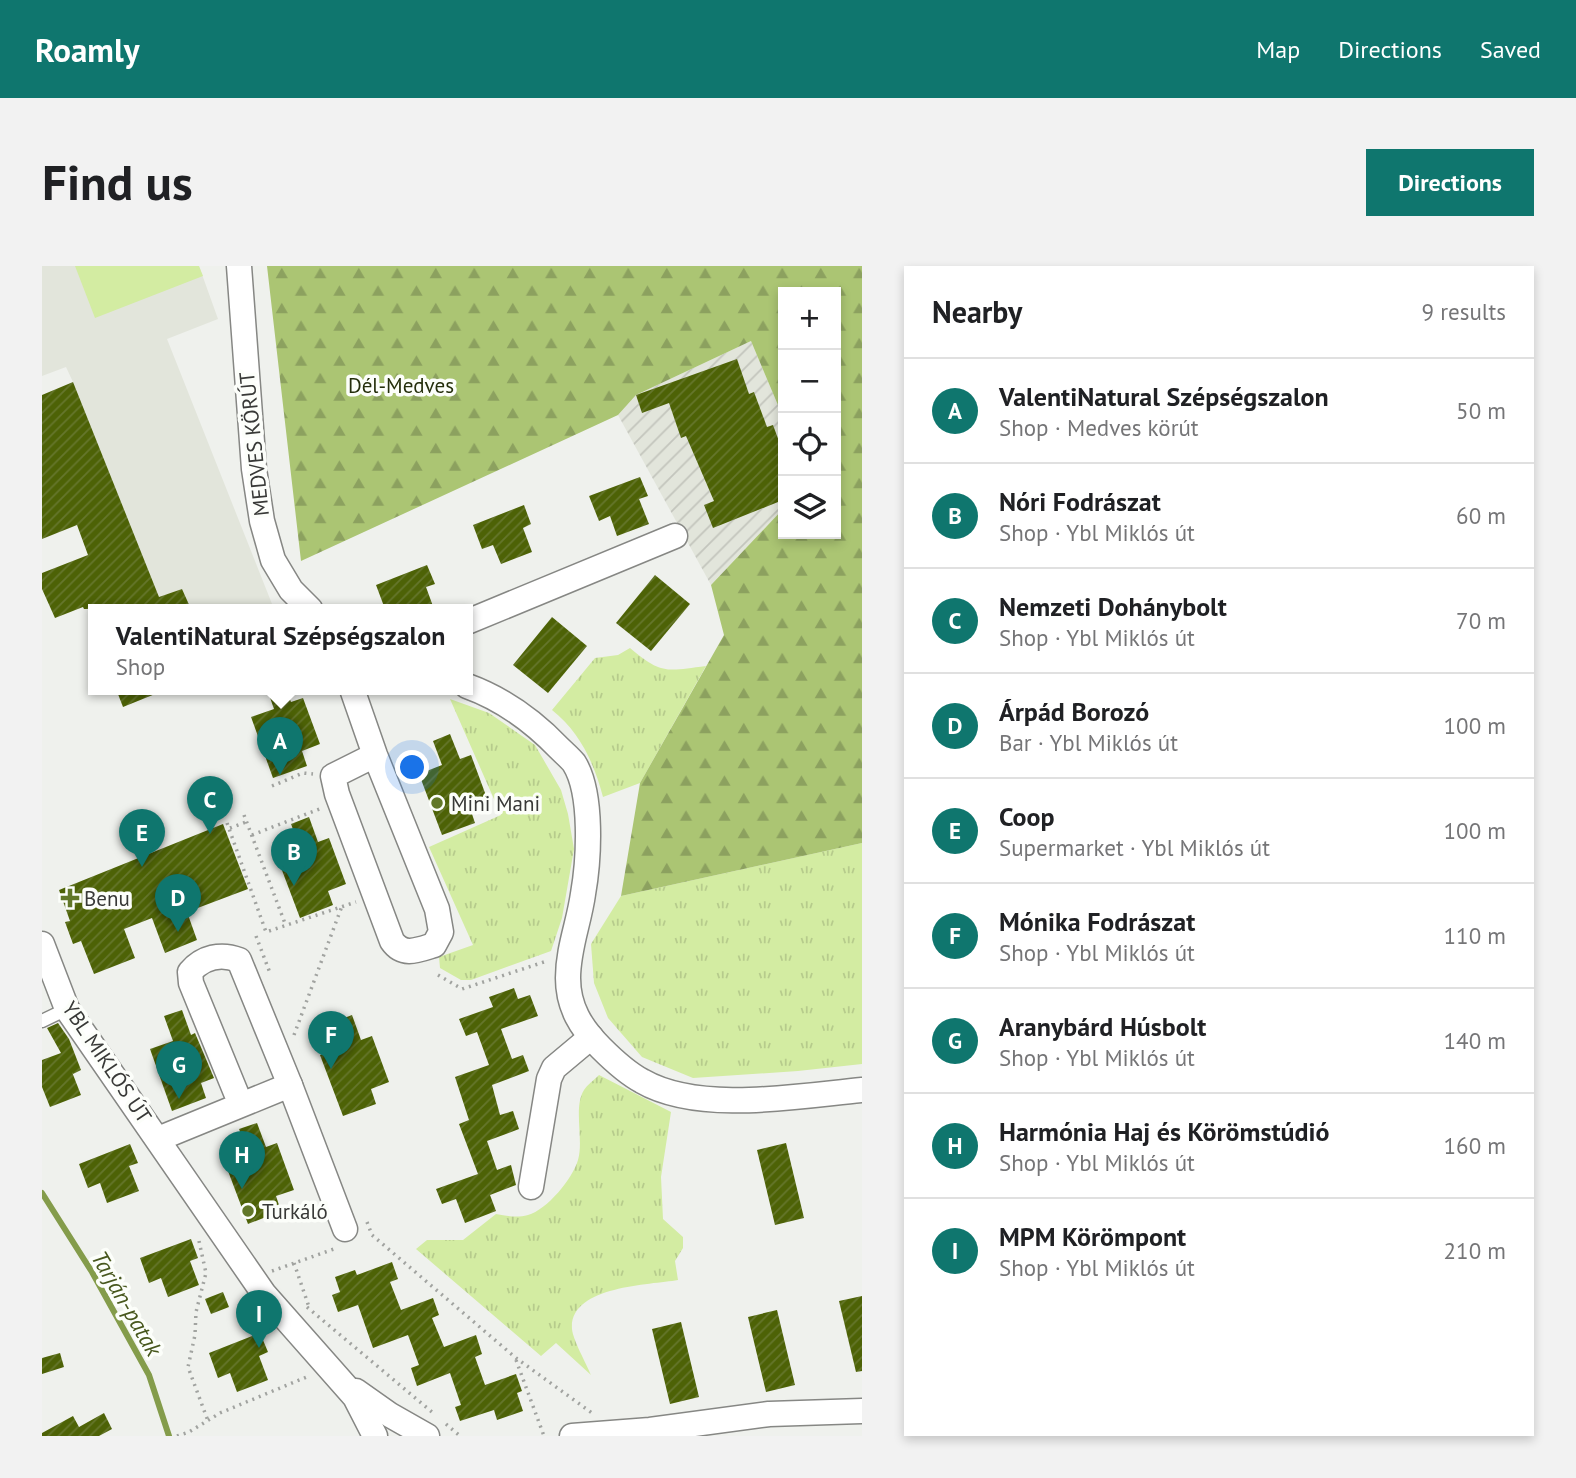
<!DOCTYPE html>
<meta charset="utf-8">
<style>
:root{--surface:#fff;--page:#f2f2f2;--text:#202124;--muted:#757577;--line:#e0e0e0;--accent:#0f766e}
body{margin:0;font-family:"PT Sans",sans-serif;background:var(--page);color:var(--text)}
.controls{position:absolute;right:21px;top:21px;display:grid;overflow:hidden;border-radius:0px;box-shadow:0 4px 10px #0003}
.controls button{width:63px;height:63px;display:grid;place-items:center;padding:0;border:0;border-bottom:2px solid var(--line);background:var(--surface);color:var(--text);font:35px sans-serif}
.you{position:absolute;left:371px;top:502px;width:24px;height:24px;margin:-18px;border:5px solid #fff;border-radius:50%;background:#1a73e8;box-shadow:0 0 0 10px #1a73e833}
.badge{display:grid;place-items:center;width:46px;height:46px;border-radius:50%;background:var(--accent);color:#fff;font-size:23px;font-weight:700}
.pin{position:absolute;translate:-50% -58px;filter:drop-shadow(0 2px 4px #0008)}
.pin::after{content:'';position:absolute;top:37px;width:24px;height:21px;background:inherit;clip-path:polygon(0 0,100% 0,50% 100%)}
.popup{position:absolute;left:46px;top:338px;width:385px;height:91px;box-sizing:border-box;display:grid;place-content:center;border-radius:0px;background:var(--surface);filter:drop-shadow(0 2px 5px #0005);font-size:23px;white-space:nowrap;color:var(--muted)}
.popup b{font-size:26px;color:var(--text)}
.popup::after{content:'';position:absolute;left:50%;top:100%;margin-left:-14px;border:14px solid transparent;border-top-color:var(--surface)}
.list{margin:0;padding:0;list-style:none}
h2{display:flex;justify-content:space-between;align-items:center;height:91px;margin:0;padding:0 28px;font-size:30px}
h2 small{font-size:23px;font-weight:400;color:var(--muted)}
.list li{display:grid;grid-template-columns:46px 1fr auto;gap:21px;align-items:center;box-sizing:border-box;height:105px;padding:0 28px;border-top:2px solid var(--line)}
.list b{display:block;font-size:26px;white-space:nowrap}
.list p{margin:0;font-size:23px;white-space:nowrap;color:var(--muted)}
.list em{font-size:23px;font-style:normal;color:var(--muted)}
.icon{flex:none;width:38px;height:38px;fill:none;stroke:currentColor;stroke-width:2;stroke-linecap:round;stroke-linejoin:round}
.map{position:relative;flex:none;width:820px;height:1170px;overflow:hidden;border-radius:0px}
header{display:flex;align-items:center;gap:42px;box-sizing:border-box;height:98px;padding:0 35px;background:var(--accent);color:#fff}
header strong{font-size:33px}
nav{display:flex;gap:38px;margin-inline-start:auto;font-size:24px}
.intro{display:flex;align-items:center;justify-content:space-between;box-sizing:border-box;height:168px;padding:0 42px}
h1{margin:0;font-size:49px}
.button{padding:18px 32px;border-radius:0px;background:var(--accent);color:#fff;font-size:24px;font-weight:700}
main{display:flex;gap:42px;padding:0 42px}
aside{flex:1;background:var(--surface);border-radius:0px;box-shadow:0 4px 10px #0003}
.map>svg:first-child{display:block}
.built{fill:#e2e5db}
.industrial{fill:url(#industrial-furrows)}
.grass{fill:url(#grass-tufts)}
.forest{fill:url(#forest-firs)}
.garden{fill:#d3eca2}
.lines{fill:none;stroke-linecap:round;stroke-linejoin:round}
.stream{stroke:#849c4b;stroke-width:6}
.building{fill:url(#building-hatch)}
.lane-casing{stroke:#868784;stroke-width:15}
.street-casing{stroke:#868784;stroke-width:27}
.path{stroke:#a1a3a0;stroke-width:3.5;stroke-dasharray:2 5;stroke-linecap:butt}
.lane{stroke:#fff;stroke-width:12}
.street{stroke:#fff;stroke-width:24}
.poi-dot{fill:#617728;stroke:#fcfefa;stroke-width:2.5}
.labels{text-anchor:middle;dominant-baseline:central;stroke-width:7;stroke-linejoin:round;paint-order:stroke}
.park-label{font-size:21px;fill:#252f0c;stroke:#fcfefa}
.street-label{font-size:21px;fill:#383937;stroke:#fcfefa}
.poi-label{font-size:21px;fill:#383937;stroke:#fcfefa;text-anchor:start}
.water-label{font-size:23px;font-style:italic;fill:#47571d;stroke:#fcfefa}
</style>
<header>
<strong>Roamly</strong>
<nav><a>Map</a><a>Directions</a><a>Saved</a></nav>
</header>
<div class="intro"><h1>Find us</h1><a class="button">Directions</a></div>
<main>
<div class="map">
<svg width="820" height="1170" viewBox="0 0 820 1170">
<defs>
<pattern id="industrial-furrows" width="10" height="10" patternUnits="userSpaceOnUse" patternTransform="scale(1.75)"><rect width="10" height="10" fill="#e2e5db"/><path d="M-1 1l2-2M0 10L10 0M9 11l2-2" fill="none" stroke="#c3c5bd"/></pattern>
<pattern id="grass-tufts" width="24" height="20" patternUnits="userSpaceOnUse" patternTransform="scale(1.75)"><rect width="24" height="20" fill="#d3eca2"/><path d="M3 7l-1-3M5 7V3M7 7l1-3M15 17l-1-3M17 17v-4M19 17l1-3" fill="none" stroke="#b6cb8c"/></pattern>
<pattern id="forest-firs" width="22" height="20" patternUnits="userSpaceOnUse" patternTransform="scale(1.75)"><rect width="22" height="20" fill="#abc573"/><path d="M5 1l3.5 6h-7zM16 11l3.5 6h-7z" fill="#8ca15f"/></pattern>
<pattern id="building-hatch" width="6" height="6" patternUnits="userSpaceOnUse" patternTransform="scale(1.75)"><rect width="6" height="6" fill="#4d6206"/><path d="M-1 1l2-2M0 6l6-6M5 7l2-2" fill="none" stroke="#65762c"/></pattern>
</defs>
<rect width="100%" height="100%" fill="#eff1ed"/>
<!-- built -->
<polygon class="built" points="0,0 157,0 176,53 125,73 232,343 149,343 140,323 91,341 31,116 24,101 0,110"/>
<!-- industrial -->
<polygon class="industrial" points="709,75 741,151 741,243 669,319 576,149 594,129"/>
<!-- grass -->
<g class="grass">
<path d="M 588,382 C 620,409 625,405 664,400 L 598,517 L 561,531 C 552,497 538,466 510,444 L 553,392 L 576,389 Z"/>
<polygon points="408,433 447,447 493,479 519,524 526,548 532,583 520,652 509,685 429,714 419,714 398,702 397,691 431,679 387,581 459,549"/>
<polygon points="820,577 820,798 756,805 651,812 600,791 566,752 552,717 549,678 579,630"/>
<path d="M 557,809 L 629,846 L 619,911 L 621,953 L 641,971 L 641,982 L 633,995 L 636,1014 C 607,1019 527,1020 530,1063 C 531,1074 544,1097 549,1109 L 514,1077 L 499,1090 L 374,983 L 385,974 L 421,974 L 454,948 C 465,950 475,952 486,949 C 505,944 531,912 536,894 C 542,874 531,841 542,824 C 545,819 552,814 557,809 Z"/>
</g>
<!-- forest -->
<polygon class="forest" points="225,0 820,0 820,577 579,630 598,517 682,369 669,319 741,243 741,268 794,268 794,26 741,26 741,151 709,75 594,129 576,149 259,295"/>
<!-- garden -->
<polygon class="garden" points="33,0 157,0 161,10 53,52"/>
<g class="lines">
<!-- stream -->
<polyline class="stream" points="0,927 50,1006 107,1109 127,1170"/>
</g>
<!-- building -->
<g class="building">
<polygon points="695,93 707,128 712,126 725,161 731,159 741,186 741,234 671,262 662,239 672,235 644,170 639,172 627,137 600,147 594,129"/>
<polygon points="31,116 117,331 140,323 149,343 42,343 41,341 13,352 0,323 0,307 46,289 35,259 0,273 0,129"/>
<polygon points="598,211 606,230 597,233 607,258 575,270 568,250 557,255 547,230"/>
<polygon points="482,239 489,258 481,262 490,286 459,298 451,279 440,283 431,259"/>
<polygon points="385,299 393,318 384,321 392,343 343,343 334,319"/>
<polygon points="613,309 648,338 609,385 574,357"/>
<polygon points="510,351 545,380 506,427 471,399"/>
<polygon points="74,423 122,423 123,424 81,441"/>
<polygon points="225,423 244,423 249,436 261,432 278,478 260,485 265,500 231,512 209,451 232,443"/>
<polygon points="408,468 418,493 429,489 446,535 428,542 433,557 400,569 377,508 400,499 391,475"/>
<polygon points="267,551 276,576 287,572 304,618 286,625 291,639 258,652 235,591 258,582 249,558"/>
<polygon points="181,558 206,623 145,646 155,674 123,687 110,652 82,663 93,692 52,708 39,675 31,678 23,656 28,655 17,624"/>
<polygon points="472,722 476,733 488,729 496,750 459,763 470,793 481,789 487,805 450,819 458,849 471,845 477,863 445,875 455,904 469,899 474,919 448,929 454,945 423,957 414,933 400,938 394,923 436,908 417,858 427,854 413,811 447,799 435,766 424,770 417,753 451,741 447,731"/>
<polygon points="140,744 149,769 153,767 172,812 159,817 164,832 130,845 108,783 131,775 122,750"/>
<polygon points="310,749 319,774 330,770 347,816 329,823 334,838 301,850 278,789 301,780 292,756"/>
<polygon points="16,757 27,773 39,804 31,808 30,806 39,829 8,841 0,821 0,794 19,787 5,762"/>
<polygon points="215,857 224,881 235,877 252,924 234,930 239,945 206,958 183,897 206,888 197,863"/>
<polygon points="744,877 762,952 733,959 715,884"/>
<polygon points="88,878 96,897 87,900 97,925 65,937 58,917 46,922 37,898"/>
<polygon points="149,973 156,992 148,995 157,1019 126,1031 119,1012 107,1017 98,992"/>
<polygon points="350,996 356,1013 348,1016 359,1044 391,1032 397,1049 390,1052 402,1081 434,1069 440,1088 433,1091 443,1119 474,1108 480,1125 475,1127 481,1145 455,1154 452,1144 418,1155 413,1141 419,1139 408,1107 375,1120 369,1102 377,1099 366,1069 331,1082 316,1039 296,1046 290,1029 298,1026 293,1011 313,1004 315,1009"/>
<polygon points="181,1026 187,1041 169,1048 163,1033"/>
<polygon points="820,1030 820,1105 814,1106 797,1035"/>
<polygon points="735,1044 753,1119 724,1126 706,1051"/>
<polygon points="639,1056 657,1131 628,1138 610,1063"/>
<polygon points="218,1067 226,1086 217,1090 226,1114 195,1126 188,1107 176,1112 167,1087"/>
<polygon points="18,1087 22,1101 0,1108 0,1092"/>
<polygon points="62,1147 70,1163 57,1170 0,1170 0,1167 31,1150 37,1161"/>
</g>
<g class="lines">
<defs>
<polyline id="lane" points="0,755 25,743"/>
<g id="street">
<polyline points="197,0 212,203 220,255 231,294 249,324 268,343"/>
<polyline points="425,356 633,270"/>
<path d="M 425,420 C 461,433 491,455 517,482 C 522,487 528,492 532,497 C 551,527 547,594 541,628 C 537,657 526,682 526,712 C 526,741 539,762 559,782 C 571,794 585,807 600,815 C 657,848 757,830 820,824"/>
<path d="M 310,423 L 333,489 L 395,643 L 399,666 L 392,679 C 376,684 361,691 350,675 L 295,528 L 291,510 L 333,489"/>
<polyline points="0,678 25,743 222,1028 313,1131 333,1170"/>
<polyline points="248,819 303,963"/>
<path d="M 116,873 L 248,819 L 197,694 C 179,687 161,691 148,706 L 149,717 L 199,839"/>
<polyline points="489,921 507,813 512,802 549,771"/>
<polyline points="314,1125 348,1149 385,1170"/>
<polyline points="530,1170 608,1164 727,1148 820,1145"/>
</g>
</defs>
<!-- lane casing -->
<use href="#lane" class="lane-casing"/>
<!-- street casing -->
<use href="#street" class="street-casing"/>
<!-- path -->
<g class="path">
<polyline points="193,425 197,423"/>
<polyline points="230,520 261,507 271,508"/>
<polyline points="202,549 244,660"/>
<polyline points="185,557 224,666 314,636"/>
<polyline points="188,562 204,556"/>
<polyline points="210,569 280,542"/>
<polyline points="214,670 228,707"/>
<polyline points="396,709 420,723 505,695"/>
<polyline points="252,769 300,640"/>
<polyline points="325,956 330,969 474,1092 550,1147"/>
<polyline points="157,975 164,1007 154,1046 153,1069 146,1101 166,1155"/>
<polyline points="252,997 267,1041"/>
<polyline points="230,1005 292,983"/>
<polyline points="265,1041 390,1146"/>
<polyline points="474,1094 502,1170"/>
<polyline points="404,1158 418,1170"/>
<polyline points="135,1170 147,1166 178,1147 267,1110"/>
</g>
<!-- lane -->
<use href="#lane" class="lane"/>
<!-- street -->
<use href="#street" class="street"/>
</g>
<!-- markers -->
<g class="poi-dot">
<circle cx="395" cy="537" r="7"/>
<path d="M24.5 621.5h7v7h7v7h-7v7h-7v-7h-7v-7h7z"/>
<circle cx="206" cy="945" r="7"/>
</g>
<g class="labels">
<!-- park labels -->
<g class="park-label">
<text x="359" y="119">Dél-Medves</text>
</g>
<!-- street labels -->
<g class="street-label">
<text transform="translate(212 178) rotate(-96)">MEDVES KÖRÚT</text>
<text transform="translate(65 796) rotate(56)">YBL MIKLÓS ÚT</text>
</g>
<!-- poi labels -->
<g class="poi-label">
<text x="409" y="537">Mini Mani</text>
<text x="42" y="632">Benu</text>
<text x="220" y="945">Turkáló</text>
</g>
<!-- water labels -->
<g class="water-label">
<text transform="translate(85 1037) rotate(60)">Tarján-patak</text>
</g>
</g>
</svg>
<div class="controls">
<button>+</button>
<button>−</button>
<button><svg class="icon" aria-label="locate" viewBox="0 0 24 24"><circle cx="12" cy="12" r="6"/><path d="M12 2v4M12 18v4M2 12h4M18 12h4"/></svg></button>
<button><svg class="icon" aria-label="layers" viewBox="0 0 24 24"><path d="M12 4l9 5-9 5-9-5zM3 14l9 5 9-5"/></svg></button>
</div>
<div class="you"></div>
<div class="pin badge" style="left:238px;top:509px">A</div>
<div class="popup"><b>ValentiNatural Szépségszalon</b>Shop</div>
<div class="pin badge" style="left:252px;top:620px">B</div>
<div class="pin badge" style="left:168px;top:568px">C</div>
<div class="pin badge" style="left:136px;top:666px">D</div>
<div class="pin badge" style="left:100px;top:601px">E</div>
<div class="pin badge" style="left:289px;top:803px">F</div>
<div class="pin badge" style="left:137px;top:833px">G</div>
<div class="pin badge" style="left:200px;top:923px">H</div>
<div class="pin badge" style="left:217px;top:1082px">I</div>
</div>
<aside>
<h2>Nearby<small>9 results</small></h2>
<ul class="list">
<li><span class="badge">A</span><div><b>ValentiNatural Szépségszalon</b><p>Shop · Medves körút</p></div><em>50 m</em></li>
<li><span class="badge">B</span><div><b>Nóri Fodrászat</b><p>Shop · Ybl Miklós út</p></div><em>60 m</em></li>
<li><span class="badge">C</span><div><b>Nemzeti Dohánybolt</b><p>Shop · Ybl Miklós út</p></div><em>70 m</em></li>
<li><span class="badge">D</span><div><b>Árpád Borozó</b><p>Bar · Ybl Miklós út</p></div><em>100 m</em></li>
<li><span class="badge">E</span><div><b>Coop</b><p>Supermarket · Ybl Miklós út</p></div><em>100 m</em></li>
<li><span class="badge">F</span><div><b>Mónika Fodrászat</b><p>Shop · Ybl Miklós út</p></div><em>110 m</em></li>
<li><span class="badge">G</span><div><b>Aranybárd Húsbolt</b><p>Shop · Ybl Miklós út</p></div><em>140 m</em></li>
<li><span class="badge">H</span><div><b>Harmónia Haj és Körömstúdió</b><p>Shop · Ybl Miklós út</p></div><em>160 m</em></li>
<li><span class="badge">I</span><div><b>MPM Körömpont</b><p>Shop · Ybl Miklós út</p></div><em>210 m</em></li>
</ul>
</aside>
</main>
